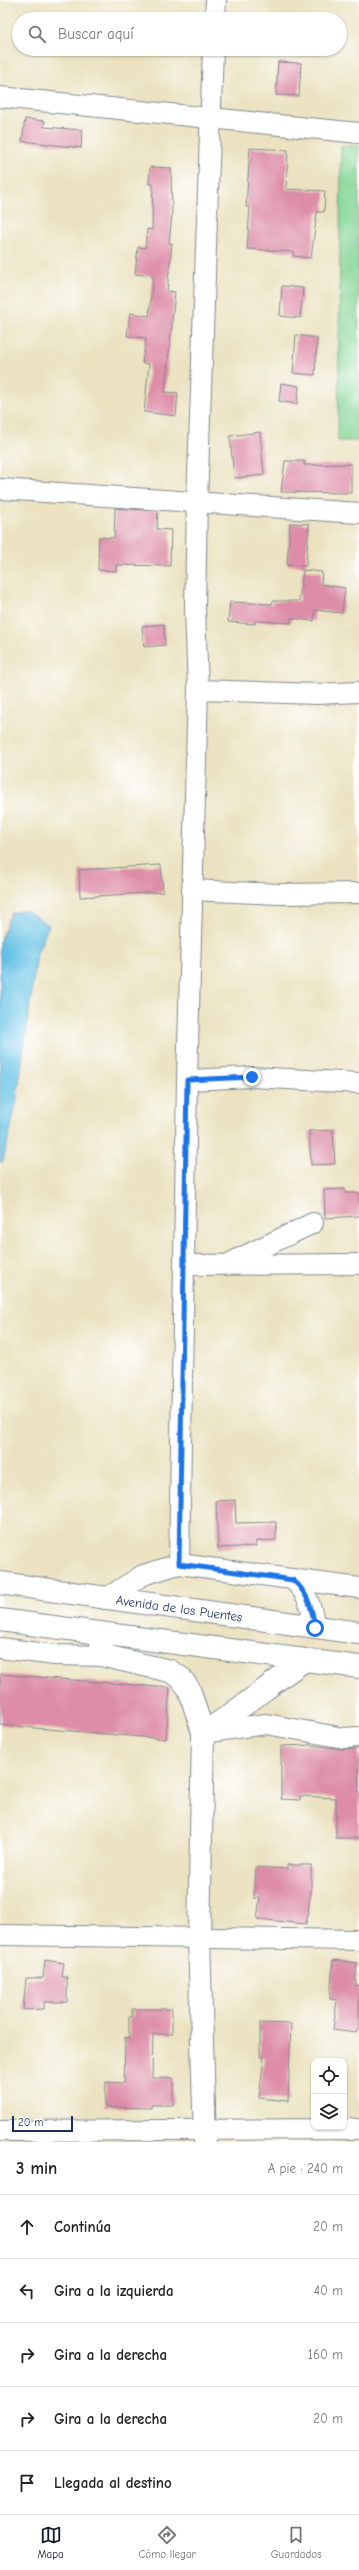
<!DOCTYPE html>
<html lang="es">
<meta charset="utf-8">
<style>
:root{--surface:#fff;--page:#f2f2f2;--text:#222;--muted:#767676;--line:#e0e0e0;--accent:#111827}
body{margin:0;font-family:"Comic Neue",sans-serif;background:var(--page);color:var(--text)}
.controls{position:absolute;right:12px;bottom:12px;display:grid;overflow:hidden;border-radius:8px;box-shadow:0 1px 3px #0004}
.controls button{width:36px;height:36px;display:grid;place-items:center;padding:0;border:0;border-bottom:1px solid var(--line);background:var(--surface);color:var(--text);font:20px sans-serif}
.scale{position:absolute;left:12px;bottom:10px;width:61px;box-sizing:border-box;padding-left:4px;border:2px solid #1b2f5e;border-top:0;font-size:11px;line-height:14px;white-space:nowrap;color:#1b2f5e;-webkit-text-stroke:3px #fff;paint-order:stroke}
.stop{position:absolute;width:12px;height:12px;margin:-9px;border:3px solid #1a73e8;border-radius:50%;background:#fff}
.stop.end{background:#1a73e8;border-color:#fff;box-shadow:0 1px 4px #0008}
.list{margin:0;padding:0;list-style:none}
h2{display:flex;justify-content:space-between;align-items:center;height:52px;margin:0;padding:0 16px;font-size:17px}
h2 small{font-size:13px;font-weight:400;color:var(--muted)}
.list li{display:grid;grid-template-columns:26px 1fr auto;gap:12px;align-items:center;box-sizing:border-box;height:64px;padding:0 16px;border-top:1px solid var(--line)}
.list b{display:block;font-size:15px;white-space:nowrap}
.list em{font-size:13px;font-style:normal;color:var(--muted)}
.icon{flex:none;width:22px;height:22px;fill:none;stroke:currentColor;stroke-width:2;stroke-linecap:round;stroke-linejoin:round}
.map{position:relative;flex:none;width:359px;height:2142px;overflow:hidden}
.search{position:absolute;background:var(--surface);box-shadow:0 1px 3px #0004;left:12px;right:12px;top:12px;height:44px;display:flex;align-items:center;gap:10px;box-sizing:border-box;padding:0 14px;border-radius:22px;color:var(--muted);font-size:15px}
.sheet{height:372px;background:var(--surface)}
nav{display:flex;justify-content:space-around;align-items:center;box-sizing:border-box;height:56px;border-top:1px solid var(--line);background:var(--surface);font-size:11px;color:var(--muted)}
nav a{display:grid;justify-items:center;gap:2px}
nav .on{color:var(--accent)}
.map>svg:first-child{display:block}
.green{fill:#85d595;stroke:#50827a}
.water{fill:#66c2e4;stroke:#4078a1}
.building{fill:#dd8da7}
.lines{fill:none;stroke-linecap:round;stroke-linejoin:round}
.street-casing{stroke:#82888f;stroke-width:22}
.secondary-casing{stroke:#82888f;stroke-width:24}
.primary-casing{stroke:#82888f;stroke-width:24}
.street{stroke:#fff;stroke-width:20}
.secondary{stroke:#fff;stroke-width:22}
.primary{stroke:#fff;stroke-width:22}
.route{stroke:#1a73e8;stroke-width:5}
.labels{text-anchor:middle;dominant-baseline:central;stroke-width:3;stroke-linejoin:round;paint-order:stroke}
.street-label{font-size:13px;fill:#1b2f5e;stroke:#fff}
</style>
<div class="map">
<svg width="359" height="2142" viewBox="0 0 359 2142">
<rect width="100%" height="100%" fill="#fff"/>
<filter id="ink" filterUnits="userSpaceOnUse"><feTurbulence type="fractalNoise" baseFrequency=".025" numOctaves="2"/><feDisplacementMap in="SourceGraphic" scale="8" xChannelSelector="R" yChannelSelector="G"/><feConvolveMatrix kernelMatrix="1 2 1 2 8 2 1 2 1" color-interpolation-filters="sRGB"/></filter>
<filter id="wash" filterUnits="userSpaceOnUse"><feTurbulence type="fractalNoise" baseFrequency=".012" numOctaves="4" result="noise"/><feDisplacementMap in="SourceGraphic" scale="16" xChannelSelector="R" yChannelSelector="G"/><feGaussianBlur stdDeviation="0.9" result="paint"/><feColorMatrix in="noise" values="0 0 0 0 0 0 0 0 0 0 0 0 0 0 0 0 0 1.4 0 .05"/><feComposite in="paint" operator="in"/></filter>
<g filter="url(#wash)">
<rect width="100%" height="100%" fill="#eae2c0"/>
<!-- green -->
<polygon class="green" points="341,146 359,146 359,441 338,441"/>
<!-- water -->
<polygon class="water" points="25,910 49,925 37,953 16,1105 3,1161 0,1163 0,941 11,913"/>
<g id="blocks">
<!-- building -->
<g class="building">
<polygon points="278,62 301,63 299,96 276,95"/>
<polygon points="25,119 45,121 44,127 82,130 81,148 22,141"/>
<polygon points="250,148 288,150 286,189 325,191 324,212 317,212 311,258 293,256 294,252 247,249 250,207 246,207"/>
<polygon points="150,167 171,168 172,215 169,243 172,243 167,291 175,292 165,392 178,393 176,416 144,412 149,364 142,363 146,338 127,336 130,313 149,316 153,276 135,274 138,247 145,248 147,229 152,230 153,184 149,184"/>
<polygon points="282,286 303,288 300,318 280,316"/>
<polygon points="296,335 317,338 315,375 293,373"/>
<polygon points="281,383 299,386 297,404 279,401"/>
<polygon points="260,432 264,475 234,478 230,436"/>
<polygon points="285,461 304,461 304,465 351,464 351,493 281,492"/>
<polygon points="115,508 158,511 157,529 171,530 170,566 116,565 116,571 98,570 99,537 114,538"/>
<polygon points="290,523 309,524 306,566 287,565"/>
<polygon points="303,570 322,572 321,584 345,588 342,613 315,610 314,621 291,618 291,623 255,621 255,624 228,622 230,602 272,604 273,601 299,601"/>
<polygon points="164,624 165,645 144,647 142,626"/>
<polygon points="161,865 163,892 80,897 79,870"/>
<polygon points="333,1130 335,1164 311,1165 309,1131"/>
<polygon points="345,1189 345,1193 359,1193 359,1216 325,1218 324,1190"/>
<polygon points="235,1500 236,1523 276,1522 276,1540 256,1541 256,1546 218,1548 216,1501"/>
<polygon points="0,1674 170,1688 166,1739 0,1725"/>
<polygon points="310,1745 342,1749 359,1749 359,1838 336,1838 336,1798 300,1796 300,1800 281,1799 281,1746"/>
<polygon points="287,1865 311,1865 311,1891 306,1924 257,1919 260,1898 254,1898 256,1867 287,1869"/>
<polygon points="45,1960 64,1963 62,1977 67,1977 67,2002 44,2002 44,2009 23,2010 26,1978 43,1978"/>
<polygon points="333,1960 357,1963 355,1986 359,1985 359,2027 356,2033 333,2030 337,2000 330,1999"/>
<polygon points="132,2009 172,2009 172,2034 153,2034 152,2078 173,2078 173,2105 151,2105 151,2108 105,2107 106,2082 124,2083 125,2037 129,2038 129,2017 132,2017"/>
<polygon points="260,2023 291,2024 288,2101 259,2098 264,2057 260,2057"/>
</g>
</g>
</g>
<g filter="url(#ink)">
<use href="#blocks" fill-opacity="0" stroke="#82888f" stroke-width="1"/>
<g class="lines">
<defs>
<g id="street">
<polyline points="215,19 216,0"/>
<polyline points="0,97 359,133"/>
<polyline points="0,489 359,513"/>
<polyline points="198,690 317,694 359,692"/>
<polyline points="192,890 279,894 359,893"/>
<polyline points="187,1080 252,1077 359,1083"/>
<polyline points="232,1262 313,1223"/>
<polyline points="184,1265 359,1264"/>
<polyline points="179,1564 187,1080 198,690 195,608 197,502 213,49"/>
<path d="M 293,1580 C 308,1593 312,1608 315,1628"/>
<polyline points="105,1599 143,1575 179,1564 359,1588"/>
<polyline points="0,1648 55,1655 105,1656"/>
<polyline points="203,1733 266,1724 344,1738 359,1737"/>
<polyline points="0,1935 359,1940"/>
<polyline points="0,2131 359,2129"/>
</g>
<g id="secondary">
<polyline points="100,1633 102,1651 105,1656 170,1671 181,1678 189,1689 203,1733 199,1938 205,2142"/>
<path d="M 203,1733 C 239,1711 270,1684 305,1660"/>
</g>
<g id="primary">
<path id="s1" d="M 0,1583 L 359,1633"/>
<polyline points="0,1620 359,1667"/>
</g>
</defs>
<!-- street casing -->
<use href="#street" class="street-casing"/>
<!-- secondary casing -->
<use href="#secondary" class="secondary-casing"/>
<!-- primary casing -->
<use href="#primary" class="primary-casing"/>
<!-- street -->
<use href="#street" class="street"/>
<!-- secondary -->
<use href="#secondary" class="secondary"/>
<!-- primary -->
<use href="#primary" class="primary"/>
</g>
</g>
<g class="lines" filter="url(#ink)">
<!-- route -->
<path class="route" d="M 252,1077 L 187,1080 L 179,1564 L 293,1580 C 308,1593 312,1608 315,1628"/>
</g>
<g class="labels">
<!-- street labels -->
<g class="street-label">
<text stroke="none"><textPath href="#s1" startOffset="181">Avenida de los Puentes</textPath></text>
</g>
</g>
</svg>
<div class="controls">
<button><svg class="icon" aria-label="locate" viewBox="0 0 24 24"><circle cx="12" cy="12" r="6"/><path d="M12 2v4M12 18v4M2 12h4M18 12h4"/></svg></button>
<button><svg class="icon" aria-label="layers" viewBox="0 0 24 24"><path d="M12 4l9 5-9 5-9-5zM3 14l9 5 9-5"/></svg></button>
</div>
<div class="scale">20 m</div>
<div class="stop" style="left:315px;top:1628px"></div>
<div class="stop end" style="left:252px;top:1077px"></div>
<div class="search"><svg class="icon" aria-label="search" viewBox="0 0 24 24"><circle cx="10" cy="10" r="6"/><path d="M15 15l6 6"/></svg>Buscar aquí</div>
</div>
<section class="sheet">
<h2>3 min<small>A pie · 240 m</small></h2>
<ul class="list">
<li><svg class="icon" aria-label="ahead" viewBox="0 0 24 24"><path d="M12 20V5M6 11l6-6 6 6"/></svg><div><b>Continúa</b></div><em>20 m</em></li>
<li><svg class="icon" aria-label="left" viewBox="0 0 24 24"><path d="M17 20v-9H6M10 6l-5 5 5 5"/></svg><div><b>Gira a la izquierda</b></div><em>40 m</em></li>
<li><svg class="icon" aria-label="right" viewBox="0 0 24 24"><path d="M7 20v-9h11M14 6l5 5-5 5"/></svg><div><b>Gira a la derecha</b></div><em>160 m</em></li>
<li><svg class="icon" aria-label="right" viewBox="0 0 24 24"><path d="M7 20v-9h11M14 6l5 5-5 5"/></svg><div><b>Gira a la derecha</b></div><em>20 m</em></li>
<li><svg class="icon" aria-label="arrive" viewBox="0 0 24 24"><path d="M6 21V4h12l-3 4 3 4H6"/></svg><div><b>Llegada al destino</b></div></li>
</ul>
</section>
<nav>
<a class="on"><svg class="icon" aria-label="map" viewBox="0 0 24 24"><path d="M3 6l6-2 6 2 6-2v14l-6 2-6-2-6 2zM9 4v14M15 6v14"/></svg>Mapa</a>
<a><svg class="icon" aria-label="directions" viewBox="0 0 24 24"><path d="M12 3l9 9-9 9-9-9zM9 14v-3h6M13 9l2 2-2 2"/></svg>Cómo llegar</a>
<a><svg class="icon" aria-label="saved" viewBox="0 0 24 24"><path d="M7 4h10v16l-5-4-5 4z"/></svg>Guardados</a>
</nav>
